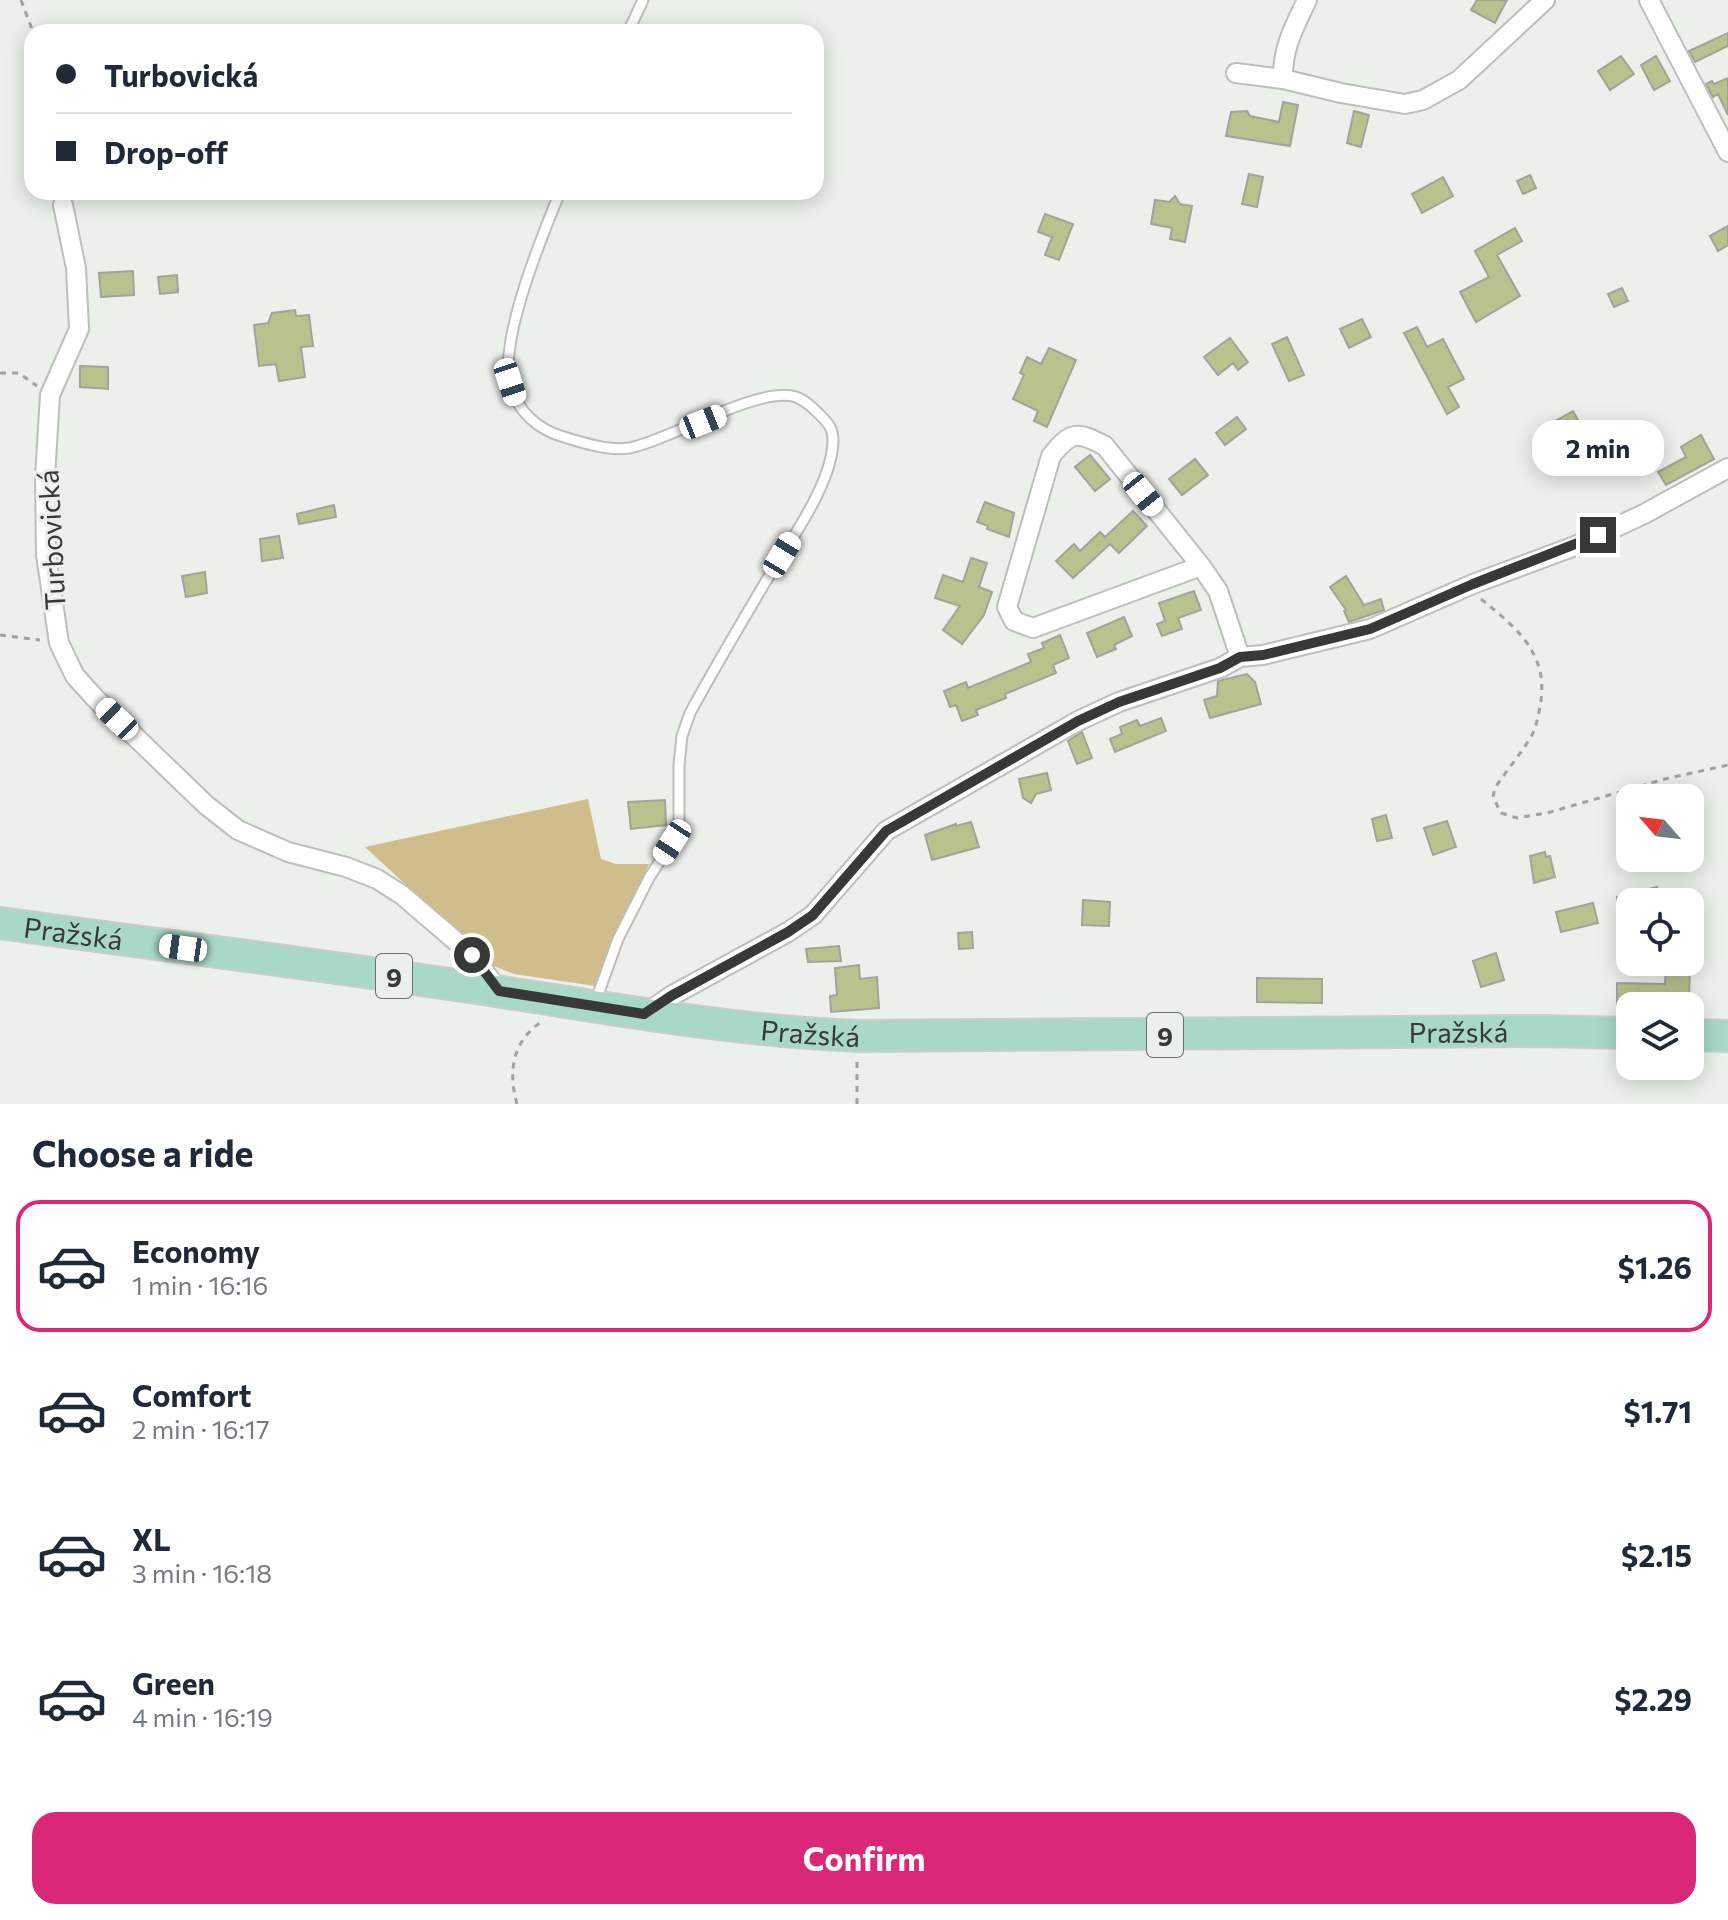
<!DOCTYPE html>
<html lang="en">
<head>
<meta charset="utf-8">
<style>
	body { margin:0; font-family:Commissioner,sans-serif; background:#f6f6f7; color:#1f2937; height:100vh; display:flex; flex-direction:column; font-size:30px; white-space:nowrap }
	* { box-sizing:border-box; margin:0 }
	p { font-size:26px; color:#747a83 }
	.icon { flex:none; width:44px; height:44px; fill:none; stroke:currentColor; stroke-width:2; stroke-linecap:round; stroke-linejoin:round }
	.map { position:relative; height:1104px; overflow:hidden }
	.drawer { display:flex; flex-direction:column; background:#fff; flex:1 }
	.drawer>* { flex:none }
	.hud { position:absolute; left:24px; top:24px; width:800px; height:176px; border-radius:24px; box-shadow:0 4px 20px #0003; display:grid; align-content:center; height:176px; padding:0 32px; background:#fff }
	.needle { width:52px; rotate:298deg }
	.controls { position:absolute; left:1616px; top:784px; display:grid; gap:16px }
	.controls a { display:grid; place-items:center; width:88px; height:88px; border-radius:16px; background:#fff; box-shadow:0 4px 20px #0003; font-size:40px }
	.end { position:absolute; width:36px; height:36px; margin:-18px; border:10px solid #373936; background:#fff; box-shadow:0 0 0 4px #fff }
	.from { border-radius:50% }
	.bubble { position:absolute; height:56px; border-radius:24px; background:#fff; box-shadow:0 4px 20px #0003; font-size:26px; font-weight:700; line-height:56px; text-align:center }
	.car { position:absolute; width:24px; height:48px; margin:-24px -12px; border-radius:10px; box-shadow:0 0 6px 2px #0007; background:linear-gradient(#fff 24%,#345 0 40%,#fff 0 76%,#345 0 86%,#fff 0) }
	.hud b { display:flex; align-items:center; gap:28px; height:76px; font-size:30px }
	.hud b+b { border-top:2px solid #e0e1e3 }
	.hud i { width:20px; height:20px; background:#1f2937 }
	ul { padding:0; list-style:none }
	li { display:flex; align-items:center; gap:24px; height:132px; margin:0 16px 12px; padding:0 16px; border:4px solid transparent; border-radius:24px }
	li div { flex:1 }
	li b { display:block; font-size:30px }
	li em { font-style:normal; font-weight:700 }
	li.selected { border-color:#db2777 }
	li>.icon { width:72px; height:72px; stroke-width:1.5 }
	h2 { padding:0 32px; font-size:36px; line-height:96px }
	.action { display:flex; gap:16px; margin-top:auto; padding:16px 32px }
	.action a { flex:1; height:92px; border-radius:24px; background:#db2777; color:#fff; font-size:32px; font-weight:700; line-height:92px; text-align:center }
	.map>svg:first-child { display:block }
</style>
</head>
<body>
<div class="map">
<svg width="1728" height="1104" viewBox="0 0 1728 1104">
	<rect width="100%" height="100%" fill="#ebf0ea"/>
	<path fill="#cfbe8c" d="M588,799L601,859L616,864H649L595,986L514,974L494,966L365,847Z"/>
	<path fill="#b8c28c" stroke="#a2a39c" stroke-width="2" d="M1477,0H1507L1495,23L1471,10Z
		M1728,33V46L1695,62L1689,51Z
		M1621,56L1634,74L1610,90L1598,71Z
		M1656,56L1670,81L1654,90L1641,65Z
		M1728,78V115L1718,94L1713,97L1706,84L1712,81L1714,84Z
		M1283,102L1298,105L1290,146L1226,136L1231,112L1247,111L1250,116L1279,122Z
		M1354,111L1369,115L1361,147L1347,143Z
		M1249,174L1263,177L1257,207L1242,204Z
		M1530,175L1536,188L1523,194L1517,181Z
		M1443,177L1453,196L1422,213L1412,194Z
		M1175,196L1180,204L1192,206L1185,242L1170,239L1172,228L1151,224L1155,200L1169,202Z
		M1045,214L1073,224L1059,260L1045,255L1052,237L1038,232Z
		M1728,226V245L1718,251L1710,236Z
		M1515,228L1522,241L1497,255L1520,296L1476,322L1460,292L1489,277L1475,251Z
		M133,271L134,295L101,297L99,273Z
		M177,275L178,292L160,294L158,277Z
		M1622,288L1628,301L1614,307L1608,294Z
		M295,310L296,316L309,315L313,346L301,347L305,377L279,381L276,364L259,366L254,325L268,323L272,313Z
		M1362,319L1371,337L1349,348L1340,329Z
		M1417,327L1427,347L1443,339L1464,379L1448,387L1459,407L1447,414L1404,333Z
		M1287,337L1304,375L1289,381L1272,344Z
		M1230,338L1248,362L1238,370L1233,363L1218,375L1204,357Z
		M1049,348L1076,360L1047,427L1034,421L1038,411L1013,399L1024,375L1020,373L1027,357L1041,364Z
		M80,366L108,367V389L80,387Z
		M1573,411L1583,429L1569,437L1571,442L1556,451L1543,428Z
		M1237,417L1246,429L1225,445L1216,433Z
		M1701,435L1714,459L1666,485L1658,472L1686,457L1681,447Z
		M1090,455L1110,479L1095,491L1075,467Z
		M1195,459L1208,475L1182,495L1169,479Z
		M985,502L1014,513L1009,537L987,529L988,526L977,522Z
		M334,505L336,517L299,524L297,514Z
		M1133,511L1147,526L1119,553L1110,544L1073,578L1056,561L1074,544L1080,551L1100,532L1105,537Z
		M279,536L283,558L262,561L260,539Z
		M971,558L987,563L979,587L992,592L984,615L962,644L943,630L960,606L935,598L943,575L963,582Z
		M205,572L207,593L186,597L182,576Z
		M1346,576L1364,605L1381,599L1384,610L1349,622L1344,611L1346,610L1330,587Z
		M1194,591L1201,610L1178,618L1182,629L1162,636L1157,624L1165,621L1159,603Z
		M1124,617L1132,636L1114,645L1116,649L1097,657L1087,633Z
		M1060,635L1069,658L1053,665L1056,673L1005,694L1006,698L976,710L978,715L962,721L956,705L950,707L944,691L966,682L968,688L1031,662L1028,654L1044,648L1042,643Z
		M1247,674L1255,682L1261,704L1210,718L1204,700L1217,696L1218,681Z
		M1161,718L1166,731L1115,752L1110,739L1122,734L1120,727L1137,720L1140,726Z
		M1082,732L1092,758L1077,764L1068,741Z
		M1047,773L1051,790L1036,794L1031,803L1023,798L1019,779Z
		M665,800L666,825L631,829L628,802Z
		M1386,815L1392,838L1377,841L1372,819Z
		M1447,821L1456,847L1433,855L1424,828Z
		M971,822L979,847L932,860L925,835L956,824V826Z
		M1545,852L1546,857L1550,856L1555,877L1534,883L1530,856Z
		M1657,887L1661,902H1617V897Z
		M1083,900L1110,902L1109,926L1082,925Z
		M1593,903L1598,923L1561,932L1556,912Z
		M972,932L973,948L959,949L958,933Z
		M839,946L841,961L808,962L806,949Z
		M1496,953L1504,980L1481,987L1473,961Z
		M1666,962H1690L1689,1006L1617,1007V983L1665,984Z
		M859,965L860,979L877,977L879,1008L831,1012L830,996L837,995L835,968Z
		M1257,978L1322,979V1003L1257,1002Z"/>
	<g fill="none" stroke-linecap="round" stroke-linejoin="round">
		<defs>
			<path id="lane" d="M628,32L643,0
				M560,192C542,236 499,340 510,384C517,411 538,430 564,437C583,443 609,451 629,448C671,440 759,385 796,397C805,400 813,408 820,415C828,423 833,428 833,440C833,481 793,537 772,571C744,618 716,665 690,713L682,736L679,765V827L672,842L649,878L618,939L595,1003"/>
			<path id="street" d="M1307,0C1294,27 1282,49 1283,79L1341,93L1405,104L1423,100L1459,80L1545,0
				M1649,0L1728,152
				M1236,73L1283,79
				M63,205L76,268L79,329L50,395L45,477L46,555L59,643L75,676L95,698L206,805L238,830L288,852L346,867L377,879L402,895L472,955L499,991
				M1201,566L1033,628L1014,621L1007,607L1051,456C1071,431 1077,431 1105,446L1201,566L1218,591L1240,657
				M645,1014L671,996L788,932L813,915L886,831L1078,721L1119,702L1220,668L1240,657L1263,655L1370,629L1473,584L1575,546L1644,514L1728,468"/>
			<g id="primary">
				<path id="s1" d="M0,923C154,944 308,963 462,986C594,1005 725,1031 859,1036L1541,1031L1630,1033"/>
				<path d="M1690,1035L1728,1036"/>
			</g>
		</defs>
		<use href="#lane" stroke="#bbc0ba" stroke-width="13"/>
		<use href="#street" stroke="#bbc0ba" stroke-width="22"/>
		<use href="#primary" stroke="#cbcccb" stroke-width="34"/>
		<path stroke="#9fa39e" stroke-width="3" stroke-dasharray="6 6" stroke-linecap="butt" d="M21,0L33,32
			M0,373H19L37,386
			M1481,599C1518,629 1550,655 1540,707C1538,717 1536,728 1531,737C1520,755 1506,771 1495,788L1493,797L1501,813L1517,818L1547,813L1665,779L1728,765
			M0,635L40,640
			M517,1104C508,1072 512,1042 541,1022
			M857,1104V1059"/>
		<use href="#lane" stroke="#fff" stroke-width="9"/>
		<use href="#street" stroke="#fff" stroke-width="18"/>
		<use href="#primary" stroke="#a7d9c5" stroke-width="30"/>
	</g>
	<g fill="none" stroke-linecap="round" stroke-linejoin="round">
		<path stroke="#373936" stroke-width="10" d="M472,955L499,991L644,1014L671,996L788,932L813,915L886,831L1078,721L1119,702L1220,668L1240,657L1263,655L1370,629L1473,584L1598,535"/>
	</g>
	<g text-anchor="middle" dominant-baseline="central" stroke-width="6" stroke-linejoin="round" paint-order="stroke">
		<g fill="#ebf0ea" stroke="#6d706c" stroke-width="2">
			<rect x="376" y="954" width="36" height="44" rx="6"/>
			<rect x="1147" y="1013" width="36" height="44" rx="6"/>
		</g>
		<g font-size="26" font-weight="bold" fill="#373936">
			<text x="394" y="976">9</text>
			<text x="1165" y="1035">9</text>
		</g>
		<g font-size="28" fill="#373936" stroke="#ebf0ea">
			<text transform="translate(51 540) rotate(-93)">Turbovická</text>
			<text stroke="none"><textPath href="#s1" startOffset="74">Pražská</textPath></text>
			<text stroke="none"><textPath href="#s1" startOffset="818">Pražská</textPath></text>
			<text stroke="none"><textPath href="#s1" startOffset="1466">Pražská</textPath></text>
		</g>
	</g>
</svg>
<div class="controls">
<a><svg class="needle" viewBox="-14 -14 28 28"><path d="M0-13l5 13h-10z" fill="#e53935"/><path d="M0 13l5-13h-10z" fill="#747a83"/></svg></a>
<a><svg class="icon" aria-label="locate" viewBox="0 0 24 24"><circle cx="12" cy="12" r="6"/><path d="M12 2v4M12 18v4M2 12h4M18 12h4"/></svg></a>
<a><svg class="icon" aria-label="layers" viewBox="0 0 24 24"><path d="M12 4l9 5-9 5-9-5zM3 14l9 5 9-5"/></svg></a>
</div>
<i class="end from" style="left:472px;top:955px"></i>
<i class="end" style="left:1598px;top:535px"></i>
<div class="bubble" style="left:1532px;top:420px;width:132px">2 min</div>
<i class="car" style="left:510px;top:382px;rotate:162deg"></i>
<i class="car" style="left:703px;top:422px;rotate:68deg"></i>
<i class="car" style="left:1143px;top:494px;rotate:141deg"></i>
<i class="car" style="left:782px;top:555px;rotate:31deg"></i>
<i class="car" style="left:117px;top:719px;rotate:314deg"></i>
<i class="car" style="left:672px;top:842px;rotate:213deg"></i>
<i class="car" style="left:183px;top:948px;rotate:278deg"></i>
<div class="hud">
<b><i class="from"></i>Turbovická</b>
<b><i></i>Drop-off</b>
</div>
</div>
<section class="drawer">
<h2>Choose a ride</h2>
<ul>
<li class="selected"><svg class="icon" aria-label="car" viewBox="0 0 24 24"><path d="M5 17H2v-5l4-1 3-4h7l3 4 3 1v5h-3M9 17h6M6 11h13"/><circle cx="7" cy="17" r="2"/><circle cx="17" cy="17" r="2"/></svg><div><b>Economy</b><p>1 min · 16:16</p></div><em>$1.26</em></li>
<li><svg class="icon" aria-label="car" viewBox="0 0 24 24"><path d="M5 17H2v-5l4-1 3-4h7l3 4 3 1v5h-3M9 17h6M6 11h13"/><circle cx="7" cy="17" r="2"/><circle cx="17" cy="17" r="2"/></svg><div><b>Comfort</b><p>2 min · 16:17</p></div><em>$1.71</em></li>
<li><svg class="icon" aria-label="car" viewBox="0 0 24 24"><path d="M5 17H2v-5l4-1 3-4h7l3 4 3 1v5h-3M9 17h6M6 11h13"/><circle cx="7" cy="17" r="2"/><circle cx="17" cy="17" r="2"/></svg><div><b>XL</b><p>3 min · 16:18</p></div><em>$2.15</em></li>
<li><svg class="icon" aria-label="car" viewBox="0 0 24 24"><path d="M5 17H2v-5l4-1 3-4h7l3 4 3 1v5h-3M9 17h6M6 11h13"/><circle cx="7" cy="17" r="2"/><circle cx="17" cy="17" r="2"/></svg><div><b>Green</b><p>4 min · 16:19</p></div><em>$2.29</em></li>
</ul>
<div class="action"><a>Confirm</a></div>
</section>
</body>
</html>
